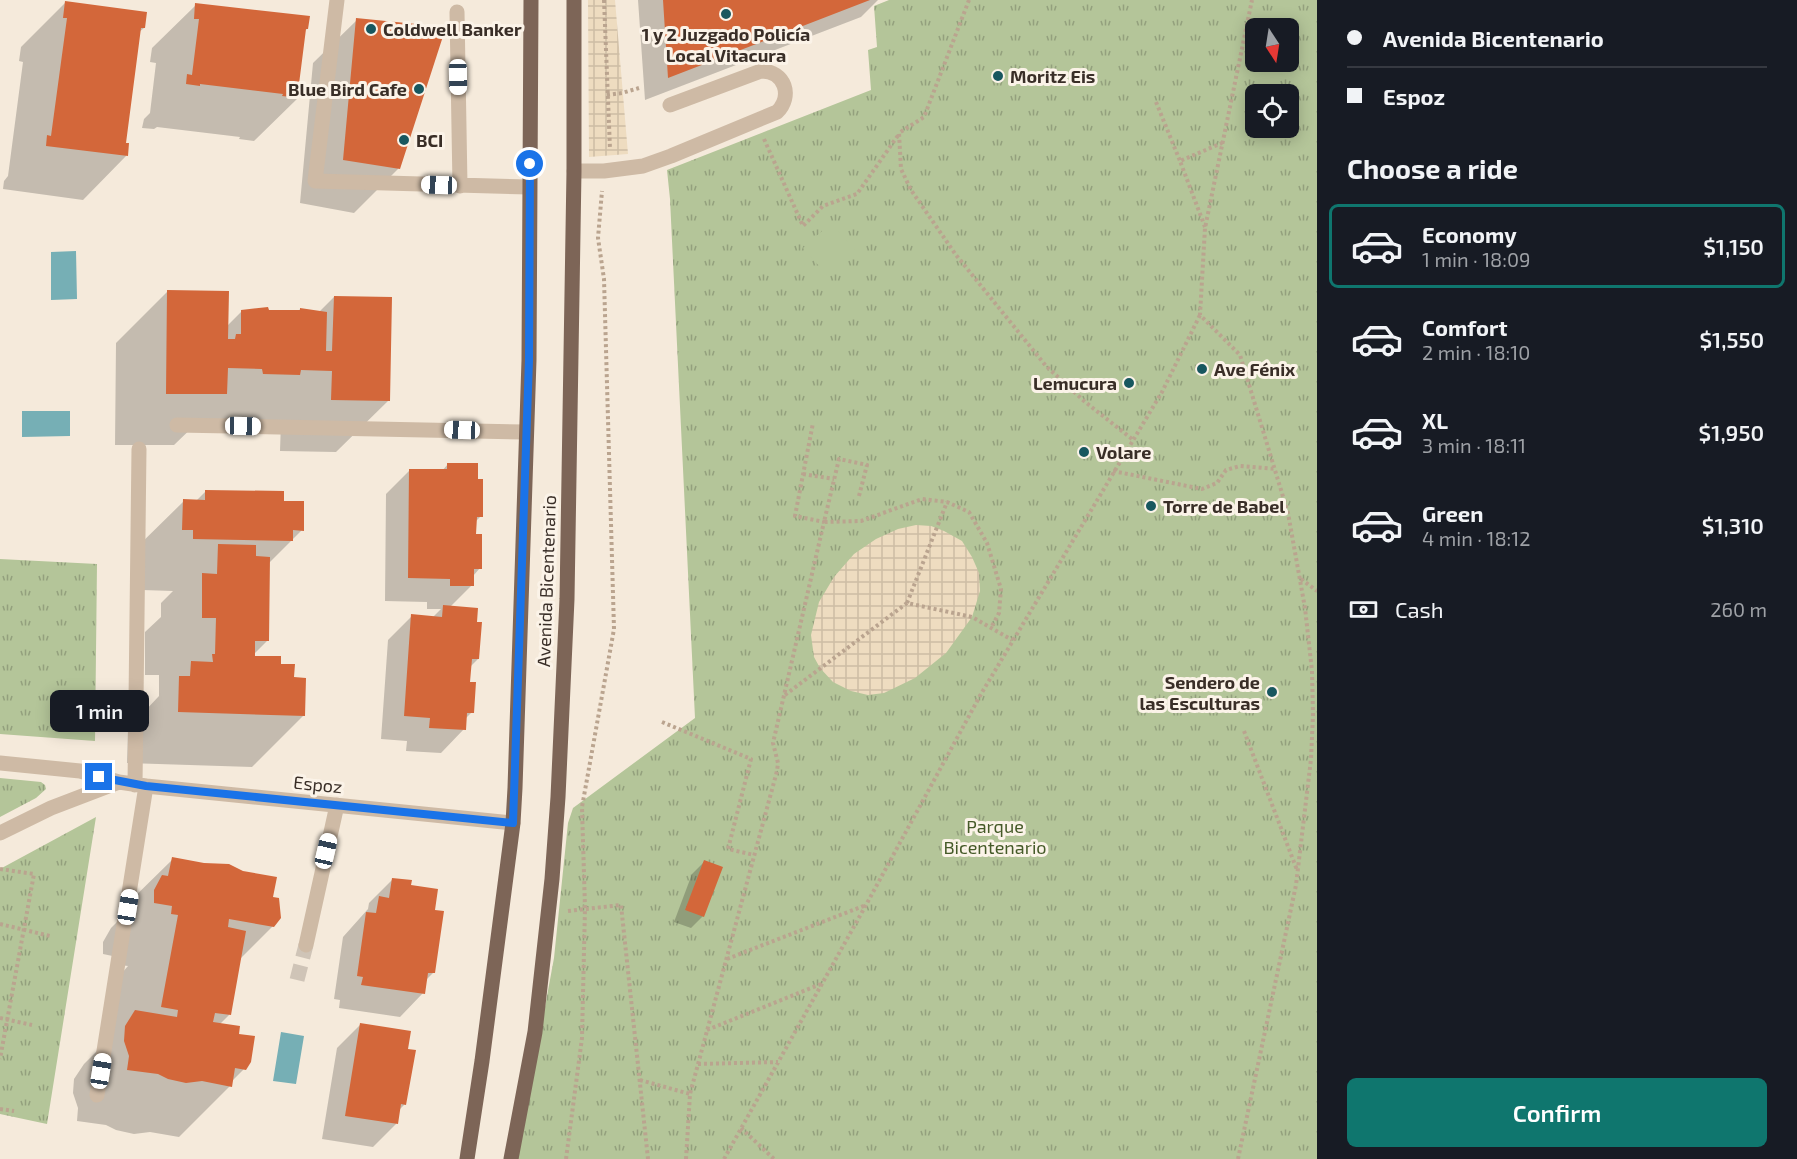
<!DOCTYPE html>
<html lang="en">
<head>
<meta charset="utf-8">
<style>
	body { margin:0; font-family:"Exo 2",sans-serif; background:#242831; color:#f1f3f6; height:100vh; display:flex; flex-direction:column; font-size:22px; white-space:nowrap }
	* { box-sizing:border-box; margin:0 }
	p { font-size:20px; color:#9ea1a6 }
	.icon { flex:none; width:33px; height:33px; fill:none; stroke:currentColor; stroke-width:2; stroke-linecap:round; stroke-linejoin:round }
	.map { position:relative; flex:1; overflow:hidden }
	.sheet { display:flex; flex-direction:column; background:#171b24; width:480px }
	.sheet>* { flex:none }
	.banner { display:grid; align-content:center; height:132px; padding:0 30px; background:#171b24 }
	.needle { width:39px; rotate:168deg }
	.controls { position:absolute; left:1245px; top:18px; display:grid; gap:12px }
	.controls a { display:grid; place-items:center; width:54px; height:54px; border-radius:9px; background:#171b24; box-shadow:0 3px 15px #0003; font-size:30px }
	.end { position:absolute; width:27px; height:27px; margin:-14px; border:8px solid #1a73e8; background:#fff; box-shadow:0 0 0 3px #fff }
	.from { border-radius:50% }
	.bubble { position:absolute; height:42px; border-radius:9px; background:#171b24; box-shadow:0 3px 15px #0003; font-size:20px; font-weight:600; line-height:42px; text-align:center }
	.car { position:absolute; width:18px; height:36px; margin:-18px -9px; border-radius:8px; box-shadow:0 0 4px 2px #0007; background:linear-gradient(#fff 24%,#345 0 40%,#fff 0 76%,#345 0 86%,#fff 0) }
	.banner b { display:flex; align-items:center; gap:21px; height:57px; font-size:22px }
	.banner b+b { border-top:2px solid #363941 }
	.banner i { width:15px; height:15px; background:#f1f3f6 }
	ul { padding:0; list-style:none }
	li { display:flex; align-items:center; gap:18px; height:84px; margin:0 12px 9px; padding:0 18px; border:3px solid transparent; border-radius:9px }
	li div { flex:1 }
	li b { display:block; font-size:22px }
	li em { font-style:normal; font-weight:600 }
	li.on { border-color:#0f766e }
	li>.icon { width:54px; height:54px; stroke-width:1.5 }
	h2 { padding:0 30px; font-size:27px; line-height:72px }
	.pay { display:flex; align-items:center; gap:15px; height:66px; padding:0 30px; font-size:22px }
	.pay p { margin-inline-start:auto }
	.button { display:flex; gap:12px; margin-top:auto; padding:12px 30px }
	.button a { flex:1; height:69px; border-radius:9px; background:#0f766e; color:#fff; font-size:24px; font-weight:600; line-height:69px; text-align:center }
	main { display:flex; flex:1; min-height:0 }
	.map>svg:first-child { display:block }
</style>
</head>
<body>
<main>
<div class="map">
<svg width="1317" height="1159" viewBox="0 0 1317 1159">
	<defs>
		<pattern id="grass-tufts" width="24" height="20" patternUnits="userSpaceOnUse" patternTransform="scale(1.5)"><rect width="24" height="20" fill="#b4c599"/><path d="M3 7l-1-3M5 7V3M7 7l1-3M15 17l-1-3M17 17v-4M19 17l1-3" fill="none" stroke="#93a07d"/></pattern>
		<pattern id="plaza-grid" width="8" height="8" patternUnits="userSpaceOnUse" patternTransform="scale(1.5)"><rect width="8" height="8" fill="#eedcc0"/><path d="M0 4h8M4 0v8" fill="none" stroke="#cdbda5"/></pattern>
	</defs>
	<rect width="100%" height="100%" fill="#f5eadb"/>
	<path fill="url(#grass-tufts)" fill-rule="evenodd" d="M889,0H1317V1159H517L554,958L568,823L573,808L695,718L670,199L667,170L871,90L868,50L877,47L874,6ZM1256,28H1288V62H1256ZM1256,94H1288V128H1256Z
		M0,559L97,564L95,741L0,734Z
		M0,778L41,782L45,785L46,789L36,798L0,817Z
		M96,817L47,1124L0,1114V869Z"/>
	<path fill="#b4c599" d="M831,223L855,250L827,275L803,248Z"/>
	<path fill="url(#plaza-grid)" d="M588,0H615L628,154L589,157Z
		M916,525L931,526L944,531L962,541L972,557L979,573L980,591L972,617L946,653L915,678L884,693L868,695L851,691L833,682L820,668L814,657L811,635L819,602L834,577L854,554L876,539L898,529Z"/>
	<path fill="#76afb5" d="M76,251L77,299L51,300V252Z
		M22,411H70V436L22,437Z
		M281,1032L304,1036L296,1084L273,1081Z"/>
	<path fill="#0003" d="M638,0H878L861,17L645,100Z
		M65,3L144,28L139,32L124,144L126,156L83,200L3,189L4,181L8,176L23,62L19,61L21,47Z
		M196,5L307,29L304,31L297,85L298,98L254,141L239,139L240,137L157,127L154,129L142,128L144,119L150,113L156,63L150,62L152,48Z
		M357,20L398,169L354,213L300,203L313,63Z
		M168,291L227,326L242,311L298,312L300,309L319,312L334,297L388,401L336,452L280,451L281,422L200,420L174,445H115L116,343Z
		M448,464L481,516L475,522V535L480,568L473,576L472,585L450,607L478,659L470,667L468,683L472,712L465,719L464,729L441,753L406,751L407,741L381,739L388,640L412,616L433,617L441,609H427V602L385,601L386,494L410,470L442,471Z
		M206,491L282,502L302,530L268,564L267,641L251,657L279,666L293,679L304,715L252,767L127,763L128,729L159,696V675H145V632L161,617V603L173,591L142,590L132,552L184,501H196Z
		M173,859L272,898L273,926L240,959L229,1015L219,1025L237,1035L244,1069L231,1082L230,1086L179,1137L150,1132L134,1134L116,1130L106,1125L77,1121L78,1108L73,1093L74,1079L84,1064L109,1039L121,974L128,966L120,965L122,958L103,954V942L111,928L119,920L121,910Z
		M704,862L703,916L691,928L674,922L692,874Z
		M393,879L410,887L434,911L433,973L425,981L423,993L400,1017L339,1008L340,1000L334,999L343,937L368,909L369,903Z
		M361,1024L406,1050L405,1104L398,1111L396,1124L373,1147L322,1139L337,1048Z"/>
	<path fill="#d3673a" d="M663,0H870L668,78Z
		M65,1L147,12L145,28H141L126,143H129L128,156L46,146L47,135L51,136L67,18H63Z
		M195,3L310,16L308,29H306L299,84L301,85L300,98L282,96L283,94L200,84V86L186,84L187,74L192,75L199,19H194Z
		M356,18L446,27L400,169L343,160Z
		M167,290L229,291L228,339H235L236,334H241V310L268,307L269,310H300V308L327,312L326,351H332L334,296L392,297L390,401L331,400L332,371L301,370L300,375L263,374L262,369L228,368L227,394H166Z
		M447,463H478V479H483V517H477L476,534H482V569H474V586H450V579L408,578L409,469H447Z
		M205,490L284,491V501H304V531L293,530V541L193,539V530H182L183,499L205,500Z
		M218,544L256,545V556L270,557L269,641H255V656H281V664H295L294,677L306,678L305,716L178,712L179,676H190L191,661L213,662L212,654H215L216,618H202V573L217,574Z
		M443,605L478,608L477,622H482L479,659H472L470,682H476L474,713H467L466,730L429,728L430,718L404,716L411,614L442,617Z
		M172,857L204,863L229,864L243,871L277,877L273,897L279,898L281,918L274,927L229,919L228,927L246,931L231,1015L215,1013L213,1022L240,1026L239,1034L255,1036L251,1062L246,1070L235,1068L232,1087L202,1081L186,1083L168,1079L158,1074L127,1070L129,1056L124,1041L125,1026L135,1010L177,1017L178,1010L161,1007L178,915L171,914L172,906L154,903V890L162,875L168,876Z
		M704,860L723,867L704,917L685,910Z
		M392,878L412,880L411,885L438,889L435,910L444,911L435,973H428L425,994L361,985L363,977L357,976L366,912L376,913L379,896L389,898Z
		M360,1023L411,1031L408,1049L416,1050L406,1105L401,1104L398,1124L345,1116Z"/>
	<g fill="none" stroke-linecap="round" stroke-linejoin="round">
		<path stroke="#cfc4b7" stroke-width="15" stroke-dasharray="15 8" stroke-linecap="butt" d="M297,980L306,945"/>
		<path stroke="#baa48f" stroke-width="4" stroke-dasharray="3 3" stroke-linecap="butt" d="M604,0L610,149
			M969,0L924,117L899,133L901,169L911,190L956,255L1046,366L1084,401L1132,439
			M607,95L622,93L639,88
			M1156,102L1180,161
			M764,139L803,226L823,206L857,194L899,134
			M1205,227L1180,161L1222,143
			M1113,471L1202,489L1217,483L1226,470L1240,466L1275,469
			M803,474L834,479
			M859,496L867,465L839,459L824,522L861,521L922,499L947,502L969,512L987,543L1001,589L999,613L991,628
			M1301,579L1317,591
			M907,603L947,502
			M785,695L907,603L972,617L1012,640
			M662,722L751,759L728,849L754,855
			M1244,731L1297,870
			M0,869L34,874L0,1059
			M568,911L621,905L648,1159
			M0,924L50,936
			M727,959L866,905
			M0,1018L32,1025
			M707,1030L821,984
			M698,1064L778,1062
			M640,1080L690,1094
			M0,1109L14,1111
			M741,1128L774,1159
			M566,1159L582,1038L585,908L582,807L614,629L604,279L598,238L602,191
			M686,1159L690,1094L777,771L778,763L773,743L824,522L795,516L813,423
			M724,1159L866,905L981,694L1162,392L1200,315
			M1238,1159L1296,885L1311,759L1313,715L1312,671L1305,608L1288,513L1240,355L1200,315L1205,228L1252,0"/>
		<path stroke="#cebaa5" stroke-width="15" d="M337,0L315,181L529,187
			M457,12L460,186
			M574,171H604L643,166L671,156L777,112C793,96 785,71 761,71L670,105
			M177,425L526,432
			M0,763L80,771L119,782L146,786L513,823
			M135,785L139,449
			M0,833L51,808L119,782
			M306,945L337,805
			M97,1095L146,786"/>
		<path stroke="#7d6557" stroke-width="15" d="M467,1159L482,1061L513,823L515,788L529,360L531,0
			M511,1159L535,1032L552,879L558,797L567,599L574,171V0"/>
	</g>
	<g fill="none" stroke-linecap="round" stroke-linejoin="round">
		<path stroke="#1a73e8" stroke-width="8" d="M99,777L146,786L513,823L529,360L530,164"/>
	</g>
	<g fill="#18575f" stroke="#fbf3e8" stroke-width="2">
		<circle cx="726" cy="14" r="6"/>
		<circle cx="371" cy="29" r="6"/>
		<circle cx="998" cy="76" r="6"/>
		<circle cx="419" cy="89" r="6"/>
		<circle cx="404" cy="140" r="6"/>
		<circle cx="1202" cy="369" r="6"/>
		<circle cx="1129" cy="383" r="6"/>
		<circle cx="1084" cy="452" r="6"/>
		<circle cx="1151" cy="506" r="6"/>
		<circle cx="1272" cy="692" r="6"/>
	</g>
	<g text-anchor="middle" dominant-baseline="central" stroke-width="6" stroke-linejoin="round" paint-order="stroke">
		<g font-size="18" font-weight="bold" fill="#392e27" stroke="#fbf3e8" text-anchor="start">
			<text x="383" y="29">Coldwell Banker</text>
			<text x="726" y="34" text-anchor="middle">1 y 2 Juzgado Policía<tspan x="726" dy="21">Local Vitacura</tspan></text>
			<text x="1010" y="76">Moritz Eis</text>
			<text x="407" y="89" text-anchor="end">Blue Bird Cafe</text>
			<text x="416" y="140">BCI</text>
			<text x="1214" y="369">Ave Fénix</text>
			<text x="1117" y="383" text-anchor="end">Lemucura</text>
			<text x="1096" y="452">Volare</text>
			<text x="1163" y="506">Torre de Babel</text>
			<text x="1260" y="682" text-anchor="end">Sendero de<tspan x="1260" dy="21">las Esculturas</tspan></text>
		</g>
		<g font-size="18" fill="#392e27" stroke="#fbf3e8">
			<text transform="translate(546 581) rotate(-88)">Avenida Bicentenario</text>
			<text transform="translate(318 784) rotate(6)">Espoz</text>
		</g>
		<g font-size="18" fill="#455a28" stroke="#fbf3e8">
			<text x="995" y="826">Parque<tspan x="995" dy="21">Bicentenario</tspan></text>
		</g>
	</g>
</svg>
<div class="controls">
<a><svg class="needle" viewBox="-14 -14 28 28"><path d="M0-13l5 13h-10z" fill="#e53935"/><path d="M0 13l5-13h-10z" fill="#9ea1a6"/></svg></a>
<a><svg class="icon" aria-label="locate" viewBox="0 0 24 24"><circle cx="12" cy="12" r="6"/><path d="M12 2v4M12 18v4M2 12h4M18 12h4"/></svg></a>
</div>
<i class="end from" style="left:530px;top:164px"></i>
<i class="end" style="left:99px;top:777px"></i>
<div class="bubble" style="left:50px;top:690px;width:99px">1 min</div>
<i class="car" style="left:458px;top:77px;rotate:179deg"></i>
<i class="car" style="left:439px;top:185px;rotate:272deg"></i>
<i class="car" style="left:243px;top:426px;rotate:91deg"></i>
<i class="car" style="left:462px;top:430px;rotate:272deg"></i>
<i class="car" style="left:326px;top:851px;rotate:13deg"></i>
<i class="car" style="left:128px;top:907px;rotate:9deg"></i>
<i class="car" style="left:101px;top:1071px;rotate:9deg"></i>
</div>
<section class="sheet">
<div class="banner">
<b><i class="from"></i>Avenida Bicentenario</b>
<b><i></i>Espoz</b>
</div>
<h2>Choose a ride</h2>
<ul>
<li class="on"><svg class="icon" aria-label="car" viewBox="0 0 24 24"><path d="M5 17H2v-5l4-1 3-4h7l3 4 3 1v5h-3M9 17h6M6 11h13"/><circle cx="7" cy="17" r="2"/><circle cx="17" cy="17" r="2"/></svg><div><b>Economy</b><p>1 min · 18:09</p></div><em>$1,150</em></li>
<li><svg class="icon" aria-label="car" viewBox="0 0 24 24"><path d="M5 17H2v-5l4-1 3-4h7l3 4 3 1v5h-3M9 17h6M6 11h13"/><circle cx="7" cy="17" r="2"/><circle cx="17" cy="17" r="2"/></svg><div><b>Comfort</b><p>2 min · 18:10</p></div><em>$1,550</em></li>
<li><svg class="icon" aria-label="car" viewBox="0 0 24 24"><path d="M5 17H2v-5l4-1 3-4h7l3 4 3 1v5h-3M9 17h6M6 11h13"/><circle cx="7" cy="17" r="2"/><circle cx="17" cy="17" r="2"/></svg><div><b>XL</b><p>3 min · 18:11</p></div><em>$1,950</em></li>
<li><svg class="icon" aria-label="car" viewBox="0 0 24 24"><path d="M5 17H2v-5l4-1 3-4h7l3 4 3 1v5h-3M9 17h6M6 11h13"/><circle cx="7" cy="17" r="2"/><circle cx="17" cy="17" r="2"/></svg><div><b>Green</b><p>4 min · 18:12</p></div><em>$1,310</em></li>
</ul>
<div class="pay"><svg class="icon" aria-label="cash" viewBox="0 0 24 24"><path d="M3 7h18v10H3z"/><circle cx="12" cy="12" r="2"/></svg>Cash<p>260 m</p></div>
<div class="button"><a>Confirm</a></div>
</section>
</main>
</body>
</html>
